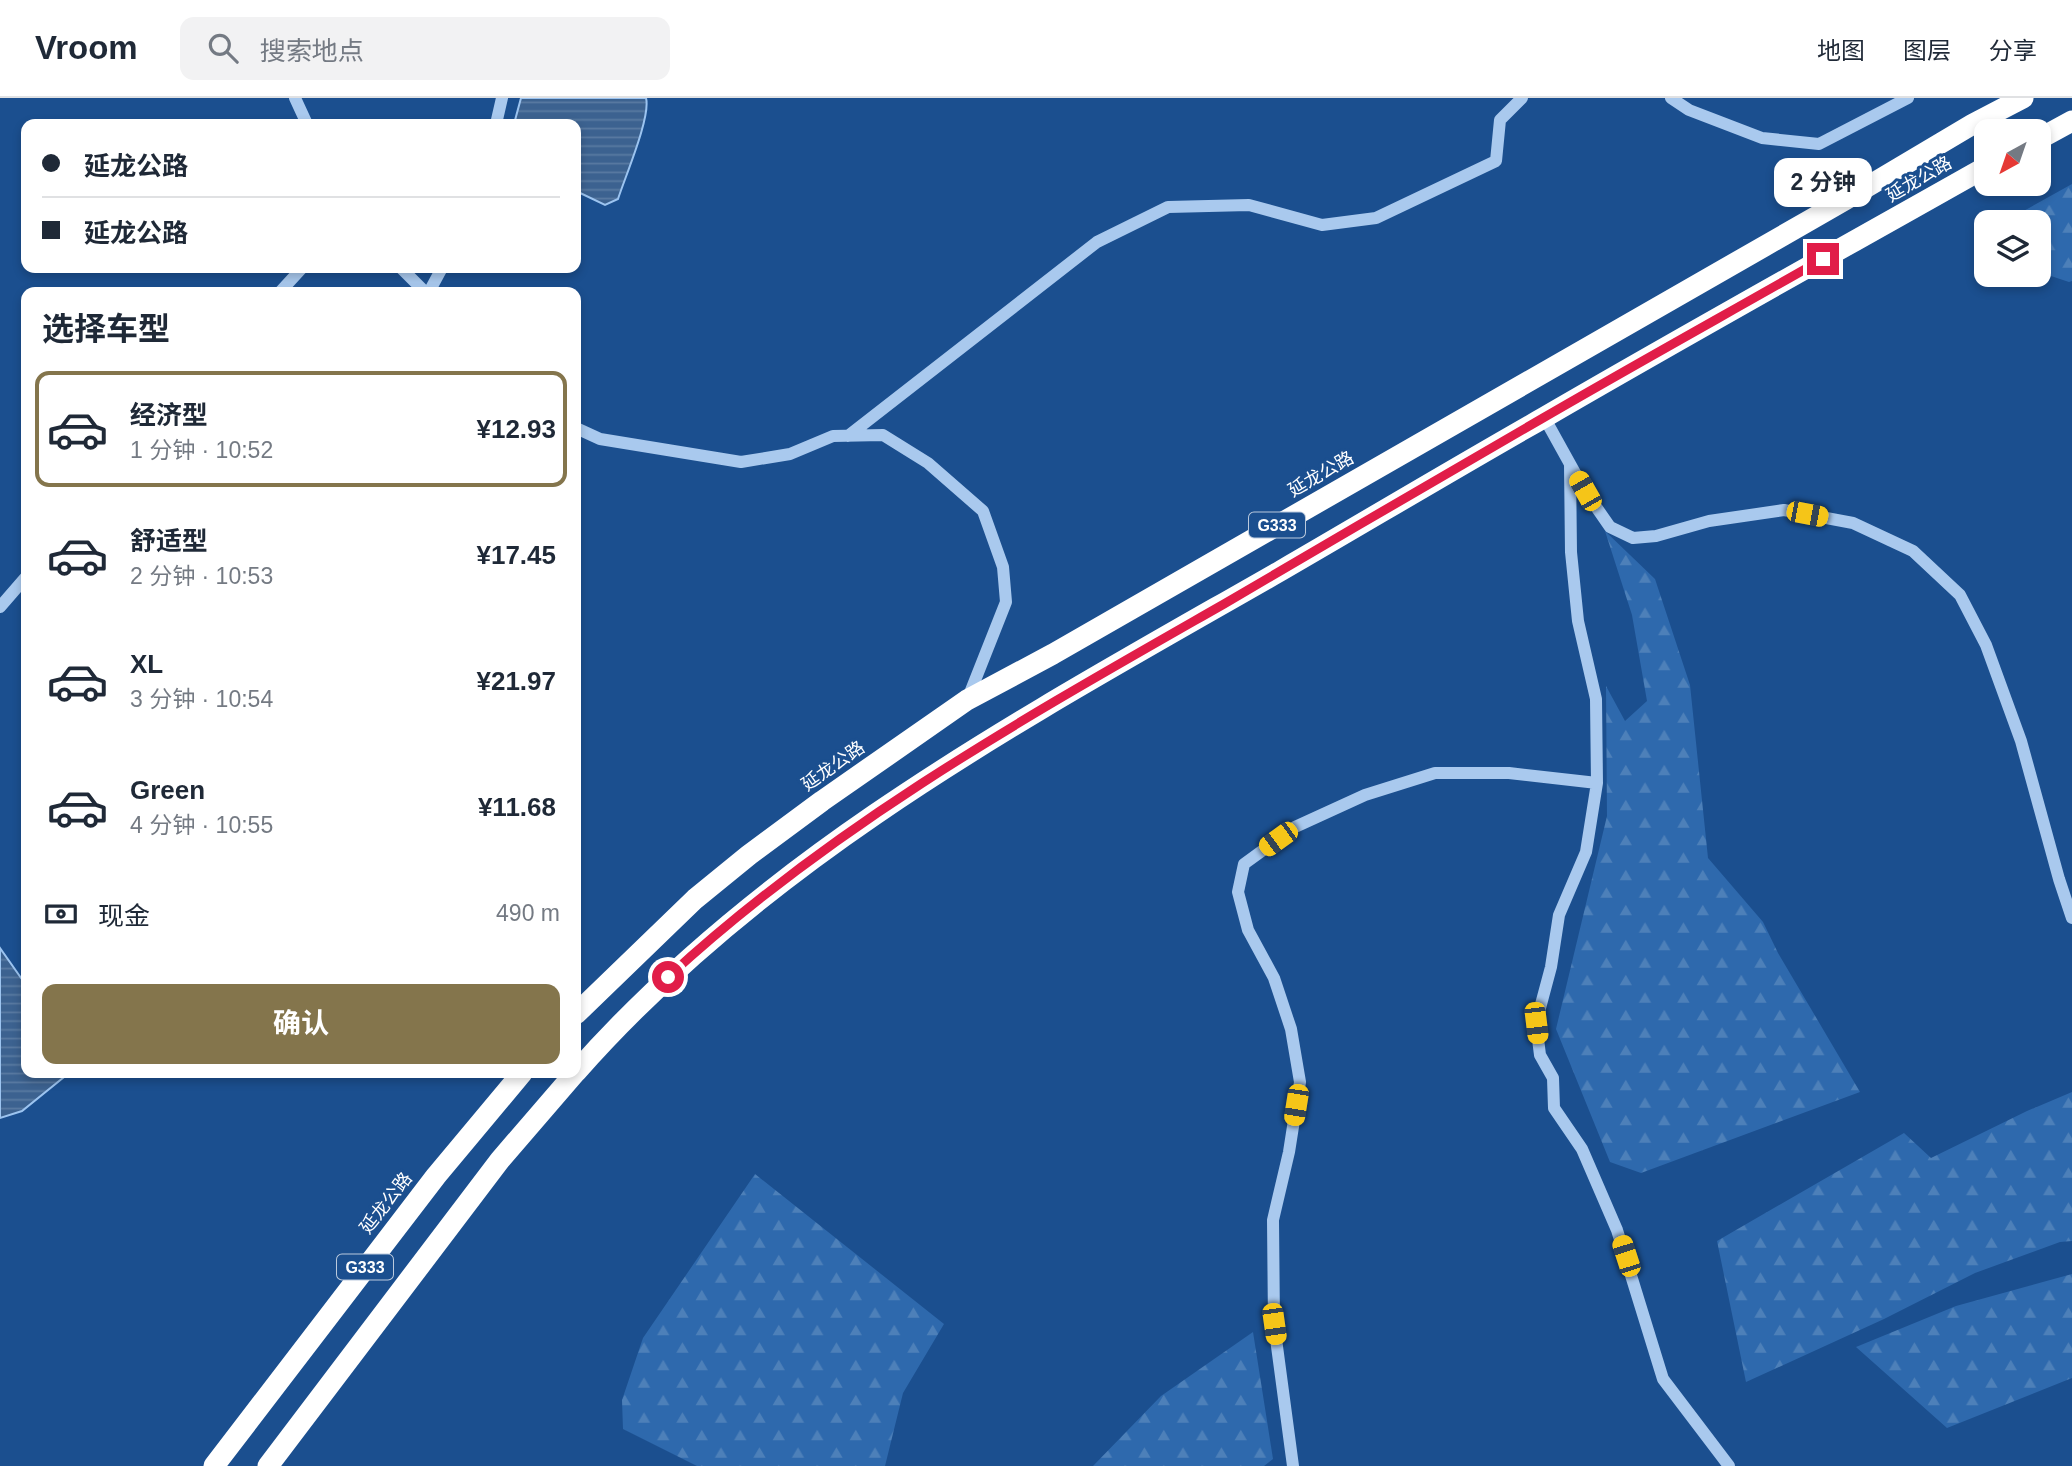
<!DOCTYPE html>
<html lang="zh">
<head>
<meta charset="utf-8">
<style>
	body { margin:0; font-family:Helvetica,"Noto Sans SC",sans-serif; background:#f2f2f3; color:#1f2937; height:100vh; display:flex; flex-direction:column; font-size:26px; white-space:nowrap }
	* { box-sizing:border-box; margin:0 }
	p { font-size:23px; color:#747a83 }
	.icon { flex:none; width:38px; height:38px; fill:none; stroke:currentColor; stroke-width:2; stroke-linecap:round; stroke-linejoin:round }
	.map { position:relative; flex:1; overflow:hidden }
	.panel { position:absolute; left:21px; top:189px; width:560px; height:791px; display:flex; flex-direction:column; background:#fff; border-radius:14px; box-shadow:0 4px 10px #0003 }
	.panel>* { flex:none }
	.banner { position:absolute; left:21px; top:21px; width:560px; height:154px; border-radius:14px; box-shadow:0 4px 10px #0003; display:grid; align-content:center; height:154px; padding:0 21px; background:#fff }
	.needle { width:46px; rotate:220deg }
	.controls { position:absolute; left:1974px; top:21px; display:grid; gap:14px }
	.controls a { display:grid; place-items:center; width:77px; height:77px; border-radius:14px; background:#fff; box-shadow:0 4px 10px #0003; font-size:35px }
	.end { position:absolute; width:32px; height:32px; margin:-16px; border:9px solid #e11d48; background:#fff; box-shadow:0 0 0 4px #fff }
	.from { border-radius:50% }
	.bubble { position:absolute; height:49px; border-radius:14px; background:#fff; box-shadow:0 4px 10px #0003; font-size:23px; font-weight:700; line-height:49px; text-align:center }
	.car { position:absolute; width:21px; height:42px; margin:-21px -10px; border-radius:9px; box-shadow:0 0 5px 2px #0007; background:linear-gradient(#f5c518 24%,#345 0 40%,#f5c518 0 76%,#345 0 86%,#f5c518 0) }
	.banner b { display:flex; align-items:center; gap:24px; height:66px; font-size:26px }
	.banner b+b { border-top:2px solid #e0e1e3 }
	.banner i { width:18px; height:18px; background:#1f2937 }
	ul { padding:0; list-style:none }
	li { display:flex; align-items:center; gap:21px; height:116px; margin:0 14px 10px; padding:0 7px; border:4px solid transparent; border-radius:14px }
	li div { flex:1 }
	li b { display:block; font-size:26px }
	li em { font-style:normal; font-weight:700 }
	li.selected { border-color:#84754c }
	li>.icon { width:63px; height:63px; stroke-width:1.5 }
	h2 { padding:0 21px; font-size:32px; line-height:84px }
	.pay { display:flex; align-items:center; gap:18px; height:77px; padding:0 21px; font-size:26px }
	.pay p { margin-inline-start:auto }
	.action { display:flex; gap:14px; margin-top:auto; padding:14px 21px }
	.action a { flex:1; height:80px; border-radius:14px; background:#84754c; color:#fff; font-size:28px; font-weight:700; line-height:80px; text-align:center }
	header { display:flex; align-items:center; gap:42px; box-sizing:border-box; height:98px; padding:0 35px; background:#fff; border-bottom:2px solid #e0e1e3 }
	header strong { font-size:33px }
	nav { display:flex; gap:38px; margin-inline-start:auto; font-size:24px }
	.search { width:490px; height:63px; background:#f2f2f3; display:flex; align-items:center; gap:18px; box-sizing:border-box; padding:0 24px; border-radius:14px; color:#747a83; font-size:26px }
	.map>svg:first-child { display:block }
</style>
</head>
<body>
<header>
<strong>Vroom</strong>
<div class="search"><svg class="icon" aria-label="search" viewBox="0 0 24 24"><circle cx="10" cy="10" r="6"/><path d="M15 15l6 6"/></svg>搜索地点</div>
<nav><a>地图</a><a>图层</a><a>分享</a></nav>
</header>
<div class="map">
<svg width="2072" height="1368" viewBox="0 0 2072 1368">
	<defs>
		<pattern id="forest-firs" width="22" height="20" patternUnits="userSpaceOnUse" patternTransform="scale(1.75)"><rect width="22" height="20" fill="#2e69ad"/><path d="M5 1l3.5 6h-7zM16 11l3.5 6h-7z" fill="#4d80b9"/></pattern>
		<pattern id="water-rules" width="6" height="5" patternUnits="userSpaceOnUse" patternTransform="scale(1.75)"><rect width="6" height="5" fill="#3c6290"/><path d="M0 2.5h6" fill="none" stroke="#597aa1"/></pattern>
	</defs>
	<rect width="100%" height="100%" fill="#1b4f8f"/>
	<path fill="url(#forest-firs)" d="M2072,86V183L2069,184L2039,174V124H2004Z
		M1605,433L1655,481L1690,587L1708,760L1763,824L1778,855L1860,994L1641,1075L1610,1064L1556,931L1607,718L1606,588L1625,623L1647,603L1632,517Z
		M2072,994V1143L2060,1144L1975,1175L1884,1221L1746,1284L1717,1143L1904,1035L1931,1060L2027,1013Z
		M755,1076L944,1226L903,1295L885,1368H697L623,1331L622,1302L643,1240Z
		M2072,1176V1280L1947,1330L1856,1249L1956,1208Z
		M1253,1234L1273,1361L1264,1368H1093L1161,1298Z"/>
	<path fill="url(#water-rules)" stroke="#9cc4f0" stroke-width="2" d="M521,0H646C651,19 625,79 618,101L605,107L576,93V26H514Z
		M0,850L26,887V975H69L22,1013L0,1020Z"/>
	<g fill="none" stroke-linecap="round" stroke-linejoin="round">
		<path stroke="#a9c9ee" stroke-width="12" d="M295,0L307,26
			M1671,0L1689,12L1762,40L1819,46L1908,0
			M496,26L502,0
			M401,170L425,194
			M280,194L302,170
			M429,194L442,170
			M1544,319L1585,393L1610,429L1633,440L1656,438L1709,423L1784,412L1853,425L1913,453L1960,497L1986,547L2021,643L2059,781L2072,820
			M576,330L600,341L741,364L790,356L833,338L883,337L928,365L983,413L1003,469L1006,504L968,600
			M848,338L1097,144L1168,109L1249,107L1322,127L1376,120L1496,63L1500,22L1522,0
			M1570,367L1571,454L1578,523L1596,601L1597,685L1586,754L1559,817L1551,869L1536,925L1540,957L1553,980L1554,1010L1582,1051L1617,1132L1663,1281L1729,1368
			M0,509L26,479
			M1293,1368L1274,1226L1273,1122L1289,1054L1300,984L1291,931L1274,880L1248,832L1238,794L1244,766L1295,729L1365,697L1435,675H1509L1597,685"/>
		<path stroke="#fff" stroke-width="21" d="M2039,41L2072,23
			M576,916L695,801L749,757L822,703L967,602L1053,556L1845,102L1973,26L2023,0
			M576,974C770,754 1031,616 1282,472C1370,421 1457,369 1545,319C1691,234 1839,152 1986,69
			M214,1368L436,1078L522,975
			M268,1368L500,1062L575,975"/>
	</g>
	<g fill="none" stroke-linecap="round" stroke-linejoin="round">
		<path stroke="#e11d48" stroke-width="9" d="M668,879C835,725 1028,618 1224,506C1330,444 1437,381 1543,320C1636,266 1730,214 1823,161"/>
	</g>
	<g text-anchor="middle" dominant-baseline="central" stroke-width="6" stroke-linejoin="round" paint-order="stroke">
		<g fill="#1b4f8f" stroke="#bbcadd" stroke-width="2">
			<rect x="1249" y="414.5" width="56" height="25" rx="5"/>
			<rect x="337" y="1156.5" width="56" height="25" rx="5"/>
		</g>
		<g font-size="16" font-weight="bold" fill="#fff">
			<text x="1277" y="427">G333</text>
			<text x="365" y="1169">G333</text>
		</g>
		<g font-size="18" fill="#fff" stroke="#1b4f8f">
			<text transform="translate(1919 81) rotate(-30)">延龙公路</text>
			<text transform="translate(1321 376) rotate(-30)">延龙公路</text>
			<text transform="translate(833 668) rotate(-35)">延龙公路</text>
			<text transform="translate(386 1105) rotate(-52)">延龙公路</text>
		</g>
	</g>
</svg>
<div class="controls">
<a><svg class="needle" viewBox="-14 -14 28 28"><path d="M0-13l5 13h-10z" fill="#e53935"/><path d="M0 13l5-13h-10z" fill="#747a83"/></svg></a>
<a><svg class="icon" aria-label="layers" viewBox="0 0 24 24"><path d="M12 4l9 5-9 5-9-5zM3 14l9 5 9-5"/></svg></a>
</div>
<i class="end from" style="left:668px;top:879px"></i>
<i class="end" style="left:1823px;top:161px"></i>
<div class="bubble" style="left:1774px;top:60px;width:98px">2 分钟</div>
<i class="car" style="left:1585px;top:393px;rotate:330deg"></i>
<i class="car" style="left:1807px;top:416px;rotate:101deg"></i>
<i class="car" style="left:1278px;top:741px;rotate:234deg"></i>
<i class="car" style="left:1536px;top:925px;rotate:173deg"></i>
<i class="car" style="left:1296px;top:1007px;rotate:189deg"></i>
<i class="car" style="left:1626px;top:1158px;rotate:342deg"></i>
<i class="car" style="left:1274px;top:1226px;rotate:172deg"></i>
<div class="banner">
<b><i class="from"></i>延龙公路</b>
<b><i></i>延龙公路</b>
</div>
<section class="panel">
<h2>选择车型</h2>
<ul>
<li class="selected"><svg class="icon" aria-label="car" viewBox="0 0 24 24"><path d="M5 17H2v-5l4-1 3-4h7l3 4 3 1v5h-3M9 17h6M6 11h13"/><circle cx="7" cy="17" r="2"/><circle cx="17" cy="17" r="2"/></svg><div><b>经济型</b><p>1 分钟 · 10:52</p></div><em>¥12.93</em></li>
<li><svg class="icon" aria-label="car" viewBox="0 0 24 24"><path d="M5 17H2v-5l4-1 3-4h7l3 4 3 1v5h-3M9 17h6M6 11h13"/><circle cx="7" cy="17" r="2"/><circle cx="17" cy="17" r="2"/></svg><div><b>舒适型</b><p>2 分钟 · 10:53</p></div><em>¥17.45</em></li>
<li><svg class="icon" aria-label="car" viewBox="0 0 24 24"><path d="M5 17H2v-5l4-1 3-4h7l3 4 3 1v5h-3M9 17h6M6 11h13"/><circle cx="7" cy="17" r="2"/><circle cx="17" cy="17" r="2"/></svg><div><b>XL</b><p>3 分钟 · 10:54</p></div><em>¥21.97</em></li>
<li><svg class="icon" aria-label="car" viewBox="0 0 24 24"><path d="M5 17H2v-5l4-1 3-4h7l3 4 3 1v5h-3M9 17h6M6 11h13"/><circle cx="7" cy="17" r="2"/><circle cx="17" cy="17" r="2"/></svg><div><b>Green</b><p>4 分钟 · 10:55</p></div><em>¥11.68</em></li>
</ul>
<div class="pay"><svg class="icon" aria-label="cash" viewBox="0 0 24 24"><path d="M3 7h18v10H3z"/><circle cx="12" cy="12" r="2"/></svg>现金<p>490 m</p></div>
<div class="action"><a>确认</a></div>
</section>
</div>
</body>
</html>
